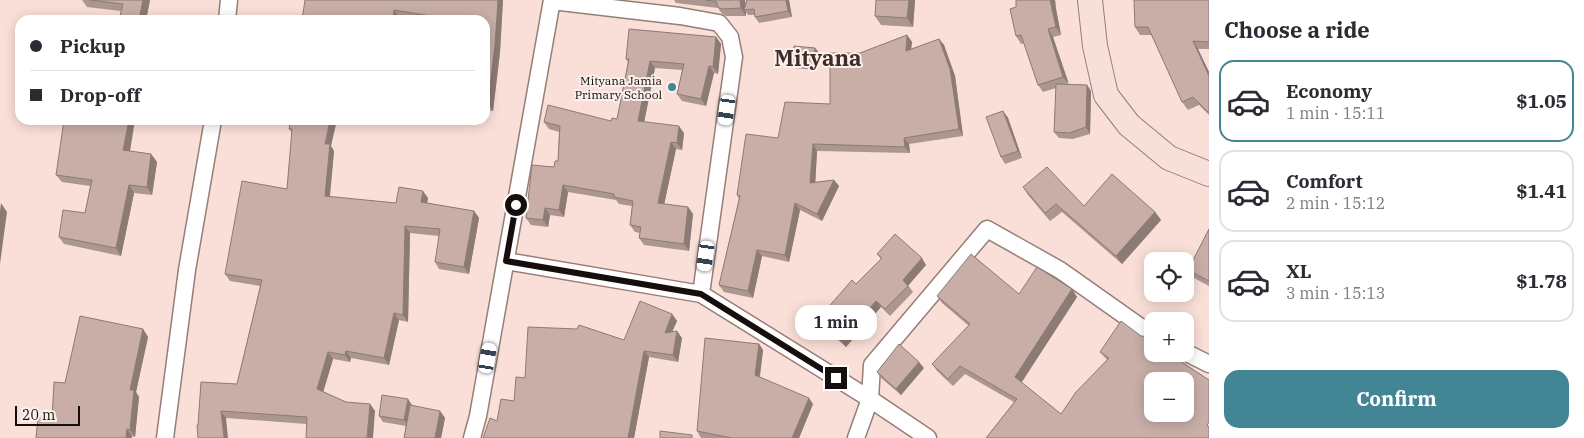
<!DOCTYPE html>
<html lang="en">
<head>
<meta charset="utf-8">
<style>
	body { margin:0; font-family:"IBM Plex Serif",serif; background:#f2f2f3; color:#2b2b33; height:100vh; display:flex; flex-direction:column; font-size:19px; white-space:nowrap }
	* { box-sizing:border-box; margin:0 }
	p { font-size:16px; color:#7c7c81 }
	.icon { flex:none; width:28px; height:28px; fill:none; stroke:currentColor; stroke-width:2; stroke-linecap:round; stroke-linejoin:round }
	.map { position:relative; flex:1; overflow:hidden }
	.side { display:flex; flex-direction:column; background:#fff; width:375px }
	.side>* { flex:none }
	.hud { position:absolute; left:15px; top:15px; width:475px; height:110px; border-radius:15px; box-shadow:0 2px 12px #0003; display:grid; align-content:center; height:110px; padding:0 15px; background:#fff }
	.buttons { position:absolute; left:1144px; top:252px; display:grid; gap:10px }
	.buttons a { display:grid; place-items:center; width:50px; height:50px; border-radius:10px; background:#fff; box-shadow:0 2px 12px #0003; font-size:25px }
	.scale { position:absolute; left:15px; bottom:12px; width:65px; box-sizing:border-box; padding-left:5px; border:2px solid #160e0c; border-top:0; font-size:14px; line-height:18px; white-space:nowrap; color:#160e0c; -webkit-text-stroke:4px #fbf0ed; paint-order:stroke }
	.end { position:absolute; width:22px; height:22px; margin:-11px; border:6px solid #160e0c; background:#fff; box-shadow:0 0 0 2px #fff }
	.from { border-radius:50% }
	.bubble { position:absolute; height:35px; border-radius:15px; background:#fff; box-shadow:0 2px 12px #0003; font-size:16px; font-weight:700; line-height:35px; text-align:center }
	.car { position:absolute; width:15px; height:30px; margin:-15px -8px; border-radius:6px; box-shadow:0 0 4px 1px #0007; background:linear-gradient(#fff 24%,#345 0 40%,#fff 0 76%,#345 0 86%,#fff 0) }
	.hud b { display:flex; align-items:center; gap:18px; height:48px; font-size:19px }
	.hud b+b { border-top:1px solid #e1e1e2 }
	.hud i { width:12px; height:12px; background:#2b2b33 }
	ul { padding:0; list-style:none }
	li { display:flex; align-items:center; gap:15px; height:82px; margin:0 10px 8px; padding:0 5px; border:2px solid #e1e1e2; border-radius:15px }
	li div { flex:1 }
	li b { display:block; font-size:19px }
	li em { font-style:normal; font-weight:700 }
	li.selected { border-color:#428594 }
	li>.icon { width:45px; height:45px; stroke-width:1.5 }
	h2 { padding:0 15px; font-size:22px; line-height:60px }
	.action { display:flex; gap:10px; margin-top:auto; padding:10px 15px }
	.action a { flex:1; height:58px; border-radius:15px; background:#428594; color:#fff; font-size:20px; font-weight:700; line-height:58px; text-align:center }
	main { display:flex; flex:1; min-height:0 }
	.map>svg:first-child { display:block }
</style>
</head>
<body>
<main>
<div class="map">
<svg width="1209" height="438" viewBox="0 0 1209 438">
	<rect width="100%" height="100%" fill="#fadfd8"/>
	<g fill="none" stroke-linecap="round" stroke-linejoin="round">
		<defs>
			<path id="street" d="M552,1L680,16L719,23L730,37L734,57L701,294
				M227,20L229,0
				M506,261L701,294L870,399L928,438
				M1185,352L1209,364
				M165,438L187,270L213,120
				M472,438L478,416L552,0
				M856,438L870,399L872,365L987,229L1060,270L1152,335"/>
			<path id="secondary" d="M1090,0L1095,46L1106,95L1129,125L1169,158L1209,174"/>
		</defs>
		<use href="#street" stroke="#967e78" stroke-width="19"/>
		<use href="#secondary" stroke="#967e78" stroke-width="26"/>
		<use href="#street" stroke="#fff" stroke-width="16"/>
		<use href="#secondary" stroke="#f8e0da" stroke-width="24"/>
	</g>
	<path fill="#ac9690" d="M82,0H150L146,20H119L121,11L87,7Z
		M305,0H503L500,52L493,111L485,110V20H417Z
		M674,0H745L746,6L789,0L792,17L759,23L755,17V15H748L746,12V16H726L722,14L718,8L676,3Z
		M915,0L913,27L881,25L875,16Z
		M1016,0H1055L1056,9L1061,35L1053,37L1068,84L1087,85L1091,91L1090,134L1073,139L1059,138L1054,132L1056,88L1043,92L1038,85L1024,43L1021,44L1016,36Z
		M1209,0V49H1198L1209,72V115L1199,105L1188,110L1182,102L1152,35H1140L1135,27Z
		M907,35L912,42L911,49L939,39L944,45L955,76L963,136L909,144L910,153L817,151L815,182L834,180L839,186L822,221L800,210L789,262L762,256L753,298L724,292L719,285L739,199L737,195L778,138L830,104L860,53Z
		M716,37L721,44L718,74L714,73L706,106L682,101L677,94L682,70L655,68L644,122L684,133L682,150L676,149L664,204L688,207L693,214L689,251L644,245L639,238L640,233L635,232L630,225L632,206L619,204L616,200L568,192L564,217L550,215L548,227L531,225L526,218L558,161L559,132L549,129L544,122L611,121L617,119L628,62L626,59Z
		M818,51L815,70L794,68L792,64Z
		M1003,111L1008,118L1022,158L1005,164L1001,157Z
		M291,120L331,146L334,151L330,197L396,203L428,198L427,203L474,211L479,218L469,274L439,269L435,262L439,236L410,233L408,322L399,320L389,365L351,358L350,362L333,359L323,392L346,402L370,404L375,411L306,424L226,418L198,425L237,384L260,286L230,281L225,274L287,189L292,133L289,129Z
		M130,151L151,154L157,162L152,195L134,193L121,256L64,244L59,237L85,213L90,186L62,182L56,175Z
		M1023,187L1084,206L1155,212L1161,220L1122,264L1062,212L1050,221L1028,195Z
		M1209,229V286L1194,278L1188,270Z
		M877,254L926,265L908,285L913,292L890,316L881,307L846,347L822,326L818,319L856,284L881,259Z
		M1072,289L1077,297L1021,382L1061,414L1107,360L1100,352L1141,336L1176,354L1181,361L1209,380L986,438L1014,402L965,374L953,386L937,371L932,364L969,326L942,303L937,296L1019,294Z
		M672,314L677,321L672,332L682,338L678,362L649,357L634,438H483L497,421L514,401L525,378L624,340Z
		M143,329L148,337L136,392L139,397L135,437L132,436L65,383Z
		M759,344L763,350L760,377L813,404L799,438H701L697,431Z
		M924,368L901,395L881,378L877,372Z
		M412,405V406L440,411L445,418L441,438H404L406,426L383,422L379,416Z"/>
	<path fill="#8c7a75" d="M143,0H150L146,20H139Z
		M498,0H503L500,52L493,111L488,104Z
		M740,0H745L746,10H744L746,12V16L741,8Z
		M786,0H789L792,17L788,11Z
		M909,0H915L913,27L907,18Z
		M1050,0H1055L1056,9L1061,35L1056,27Z
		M394,10L399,17V20H393Z
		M1048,29L1053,37L1069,84L1063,77Z
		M907,35L912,42L910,58L906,51Z
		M716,37L721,44L718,74L713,67Z
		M939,39L944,45L955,76L963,136L959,129Z
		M1193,41L1198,49L1209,72V76Z
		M815,48L818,51L815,70L813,67Z
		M650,61L655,68L643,128L638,121Z
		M709,66L714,73L706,106L701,99Z
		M1087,85L1091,91L1090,134L1086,127Z
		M1003,111L1008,118L1022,158L1018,151Z
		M129,120H135L129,158L123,150Z
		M330,120H337L331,146L334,151L329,203L325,196V144Z
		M679,126L684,133L682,150L677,143Z
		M904,138L909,144L910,153L905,147Z
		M671,142L676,149L663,210L658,203Z
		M813,144L817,151L815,190L810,183Z
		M151,154L157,162L152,195L147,187Z
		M834,180L839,186L822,221L817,214Z
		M129,185L134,193L121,256L116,248Z
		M563,185L568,192L564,217L559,210Z
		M423,191L428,198L426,209L421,202Z
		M1,203L7,212L0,264V211Z
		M795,203L800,210L789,262L785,255Z
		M688,207L693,214L689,251L684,244Z
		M545,208L550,215L548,227L543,220Z
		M474,211L479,218L469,274L464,267Z
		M1155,212L1161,220L1122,264L1116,256Z
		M405,226L410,233L408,322L403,315Z
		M757,250L762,256L753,298L748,291Z
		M922,258L926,265L907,287L903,280Z
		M1072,289L1077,297L1020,385L1015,377Z
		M876,301L881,307L846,347L841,341Z
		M394,313L399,320L389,365L384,358Z
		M672,314L677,321L669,339L665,333Z
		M143,329L148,337L136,392L139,397L135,437L130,430V390Z
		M677,331L682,338L678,362L673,355Z
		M759,344L763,350L759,381L755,375Z
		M346,351L351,358L350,362L345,355Z
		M644,351L649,357L634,438H628Z
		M328,352L333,359L322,396L317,389Z
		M919,362L924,368L901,395L896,389Z
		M809,398L813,404L799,438H792Z
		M408,399L412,405L409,426L404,420Z
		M370,404L375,411L373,438H367Z
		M221,411L226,418L228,438H224Z
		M440,411L445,418L441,438H435Z
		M127,429L132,436V438H126Z"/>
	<path fill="#c8aea7" stroke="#8c7a75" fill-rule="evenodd" d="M90,0H143L139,20H119L123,4Z
		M305,0H498L495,45L488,104H485V20H456L394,10L393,20H302Z
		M706,0H740L741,8L721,9L717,6V2Z
		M747,0H786L788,11L755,17L754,9L744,10Z
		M876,0H909L907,18L875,16Z
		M1016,0H1050L1056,27L1048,29L1063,77L1038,85L1021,35L1016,36L1010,9L1016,7Z
		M1134,0H1209V42L1193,41L1209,76V113L1193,97L1182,102L1148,27H1135Z
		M629,29L716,37L713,67L709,66L701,99L677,94L684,64L650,61L638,121L679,126L677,143L671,142L658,203L688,207L684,244L639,238L641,227L630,225L633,201L614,197V194L563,185L559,210L545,208L543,220L526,218L532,165L554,167L555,161H558L560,126L544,122L548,105L611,121L612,118L617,119L629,59H626Z
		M907,35L906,51L939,39L950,69L959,129L904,138L905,147L813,144L810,183L834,180L817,214L795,203L785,255L757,250L748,291L719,285L740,196L737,195L746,134L778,138L785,102L830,104V53H860Z
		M794,46L815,48L813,67L792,64Z
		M1056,84L1087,85L1086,127L1069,133L1054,132Z
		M1003,111L1018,151L1001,157L986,117Z
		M64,120H129L123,150L151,154L147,187L129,185L116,248L59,237L63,210L85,213L92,180L56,175Z
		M291,120H330L325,144H330L325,196L396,203L399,187L423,191L421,202L474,211L464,267L435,262L440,229L405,226L403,315L394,313L384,358L346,351L345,355L328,352L317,389L346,402L370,404L367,438H306L307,417L221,411L224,438H198L197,425H198L201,382L237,384L262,280L225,274L242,181L287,189L292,129H289Z
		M1047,167L1084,206L1112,174L1155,212L1116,256L1056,204L1045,213L1023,187Z
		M1209,229V281L1188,270Z
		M895,234L922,258L903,280L908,286L885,309L876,301L841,341L818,319L852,280L856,284L882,258L877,254Z
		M971,254L1019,294L1037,267L1072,289L1015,377L1061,414L1076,392L1109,358L1100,352L1121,321L1141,336L1151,337L1152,338V354H1169L1209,380V422L1207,425L1209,427V438H986L1017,399L960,366L948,379L932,364L970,324L937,296ZM1152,381H1185V414H1152Z
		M640,301L672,314L665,333L677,331L673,355L644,351L628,438H483L490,418L497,421L501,399L514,401L516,377L525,378L528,327L577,329L579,325L624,340Z
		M80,316L143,329L130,390H134L130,430L127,429L126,438H36L38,418L52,419L54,382L65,383Z
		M705,338L759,344L755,375L809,398L792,438H732L697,431Z
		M899,344L919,362L896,389L877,372Z
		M382,395L408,399L404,420L379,416Z
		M410,405L440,411L435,438H404Z
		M660,431L692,435V438H660Z"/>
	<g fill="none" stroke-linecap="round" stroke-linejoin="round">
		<path stroke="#160e0c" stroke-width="6" d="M516,205L506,261L701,294L836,378"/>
	</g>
	<circle fill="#428594" stroke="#fbf0ed" stroke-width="2" cx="672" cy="87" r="5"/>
	<g text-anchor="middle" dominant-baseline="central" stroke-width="4" stroke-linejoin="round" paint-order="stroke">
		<g font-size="12" fill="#160e0c" stroke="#fbf0ed" text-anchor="end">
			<text x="662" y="80">Mityana Jamia<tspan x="662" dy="14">Primary School</tspan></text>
		</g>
		<g font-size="22" font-weight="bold" fill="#402c27" stroke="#fbf0ed">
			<text x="818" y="57">Mityana</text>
		</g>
	</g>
</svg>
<div class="buttons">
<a><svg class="icon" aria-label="locate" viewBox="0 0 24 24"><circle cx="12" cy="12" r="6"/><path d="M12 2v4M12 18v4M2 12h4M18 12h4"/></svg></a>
<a>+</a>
<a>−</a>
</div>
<div class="scale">20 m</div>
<i class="end from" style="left:516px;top:205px"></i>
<i class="end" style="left:836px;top:378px"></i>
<div class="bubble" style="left:795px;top:305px;width:82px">1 min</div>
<i class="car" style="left:727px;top:110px;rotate:188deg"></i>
<i class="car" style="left:706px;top:256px;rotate:188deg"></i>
<i class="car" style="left:488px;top:358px;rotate:10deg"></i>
<div class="hud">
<b><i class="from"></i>Pickup</b>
<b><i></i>Drop-off</b>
</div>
</div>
<section class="side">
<h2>Choose a ride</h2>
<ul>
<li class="selected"><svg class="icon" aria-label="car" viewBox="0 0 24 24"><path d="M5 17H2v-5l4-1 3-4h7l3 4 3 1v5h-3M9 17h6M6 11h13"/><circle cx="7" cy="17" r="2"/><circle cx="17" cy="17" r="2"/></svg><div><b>Economy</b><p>1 min · 15:11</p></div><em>$1.05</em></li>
<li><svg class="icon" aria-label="car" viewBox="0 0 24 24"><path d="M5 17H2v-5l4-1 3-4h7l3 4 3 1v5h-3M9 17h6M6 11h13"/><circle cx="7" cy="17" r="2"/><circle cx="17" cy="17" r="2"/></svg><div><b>Comfort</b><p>2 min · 15:12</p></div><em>$1.41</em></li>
<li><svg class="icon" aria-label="car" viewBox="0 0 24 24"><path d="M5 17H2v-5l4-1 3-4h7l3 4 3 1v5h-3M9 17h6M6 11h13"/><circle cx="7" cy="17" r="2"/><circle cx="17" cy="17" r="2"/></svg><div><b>XL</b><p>3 min · 15:13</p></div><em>$1.78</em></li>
</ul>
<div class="action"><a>Confirm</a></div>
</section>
</main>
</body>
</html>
